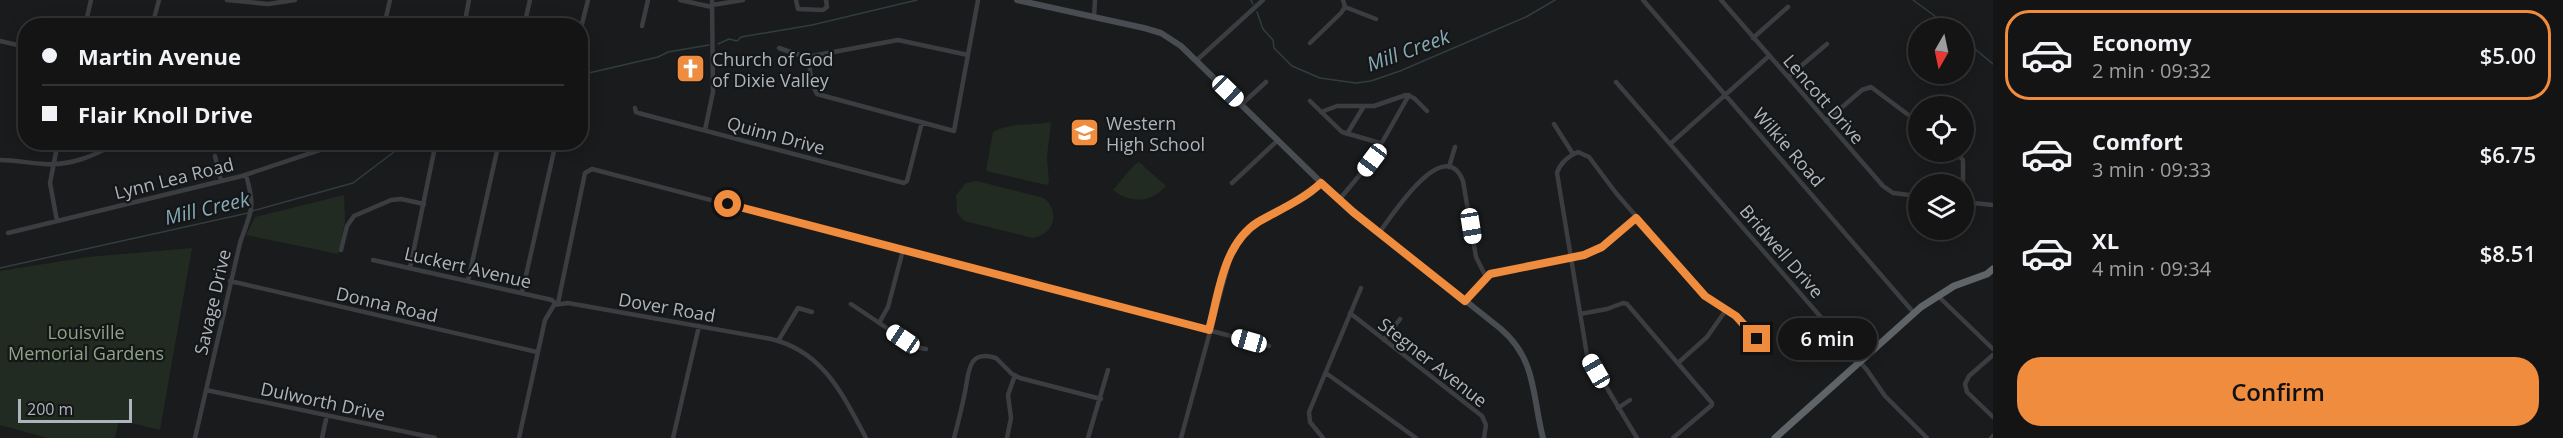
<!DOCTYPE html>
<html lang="en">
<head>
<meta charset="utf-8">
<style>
	body { margin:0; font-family:"Open Sans",sans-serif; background:#212122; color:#f1f3f6; height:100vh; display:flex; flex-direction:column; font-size:22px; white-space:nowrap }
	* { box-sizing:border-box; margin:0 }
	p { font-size:20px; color:#9d9ea0 }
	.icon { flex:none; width:33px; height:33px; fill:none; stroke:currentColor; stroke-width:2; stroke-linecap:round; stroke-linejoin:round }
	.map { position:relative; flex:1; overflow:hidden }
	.panel { display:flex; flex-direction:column; background:#141415; width:570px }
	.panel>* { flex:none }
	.banner { position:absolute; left:18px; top:18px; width:570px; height:132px; border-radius:24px; box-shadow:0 3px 15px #0003,0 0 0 2px #333334; display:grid; align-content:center; height:132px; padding:0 24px; background:#141415 }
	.needle { width:39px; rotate:189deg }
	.tools { position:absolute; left:1908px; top:18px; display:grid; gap:12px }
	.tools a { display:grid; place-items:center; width:66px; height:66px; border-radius:50%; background:#141415; box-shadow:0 3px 15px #0003,0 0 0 2px #333334; font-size:30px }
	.scale { position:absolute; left:18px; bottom:15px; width:114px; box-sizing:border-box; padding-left:6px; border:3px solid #adb5bc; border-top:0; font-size:16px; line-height:21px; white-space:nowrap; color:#adb5bc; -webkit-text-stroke:4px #151617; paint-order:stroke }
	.end { position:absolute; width:27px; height:27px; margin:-14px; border:8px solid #f08c3e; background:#111; box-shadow:0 0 0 3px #111 }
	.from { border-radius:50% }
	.bubble { position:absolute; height:42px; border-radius:21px; background:#141415; box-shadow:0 3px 15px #0003,0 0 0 2px #333334; font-size:20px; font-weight:600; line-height:42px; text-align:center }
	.car { position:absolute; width:18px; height:36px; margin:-18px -9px; border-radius:8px; box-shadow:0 0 4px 2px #0007; background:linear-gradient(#fff 24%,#345 0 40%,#fff 0 76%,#345 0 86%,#fff 0) }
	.banner b { display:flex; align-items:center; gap:21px; height:57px; font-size:22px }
	.banner b+b { border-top:2px solid #333334 }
	.banner i { width:15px; height:15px; background:#f1f3f6 }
	ul { padding:10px 0 0; list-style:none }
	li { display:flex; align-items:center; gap:18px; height:90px; margin:0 12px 9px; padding:0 12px; border:3px solid transparent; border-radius:24px }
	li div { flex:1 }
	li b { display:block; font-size:22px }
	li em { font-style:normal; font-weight:600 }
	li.selected { border-color:#f08c3e }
	li>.icon { width:54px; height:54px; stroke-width:1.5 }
	.action { display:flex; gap:12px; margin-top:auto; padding:12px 24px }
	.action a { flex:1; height:69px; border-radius:24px; background:#f08c3e; color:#111; font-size:24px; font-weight:600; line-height:69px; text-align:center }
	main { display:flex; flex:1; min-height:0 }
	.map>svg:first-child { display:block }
</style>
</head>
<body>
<main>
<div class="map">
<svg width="1993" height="438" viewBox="0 0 1993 438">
	<rect width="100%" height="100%" fill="#1a1b1c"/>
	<path fill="#222b22" d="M1051,122L1047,157L1049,182L1047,185L986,171L993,132C1012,122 1030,126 1051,122Z
		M1139,162L1166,186C1151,203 1131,204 1113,190L1134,165Z
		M977,181L1044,198C1060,212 1055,234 1033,238L964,221L957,213L956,195L966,183Z
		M344,195L345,222L338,254L246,235L255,217Z
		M192,248L160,430L119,420L115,438H48L0,425V271L88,257Z"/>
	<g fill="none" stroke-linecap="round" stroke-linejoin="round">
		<path stroke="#303d41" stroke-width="1.5" d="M1251,0L1253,4
			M1913,0L1951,28
			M1257,12L1263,29L1273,40L1274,48L1292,66L1320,78L1356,83L1371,81L1400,71L1526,17L1555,0
			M1964,40L1993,64
			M718,44L729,39L737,41L741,37L812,25L917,0
			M580,75L658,57L668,52L709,45
			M252,211L353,183L407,142
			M0,268L248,213"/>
		<path stroke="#3b3d41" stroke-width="4.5" d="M227,0L268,4L295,0
			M680,0L712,7
			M796,0L798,9L823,10L827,7L826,0
			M1643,0L1914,313
			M1721,0L1883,186L1893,193L1918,196
			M712,5L743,0
			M1345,7L1376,19
			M1094,17L1095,0
			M85,26L91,0
			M152,26L159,0
			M384,26L390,0
			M464,26L469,0
			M524,26L530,0
			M642,26L648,0
			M580,32L588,0
			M1753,38L1788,7
			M0,41L26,47
			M1310,43L1341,13L1345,7L1343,0
			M779,48L808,58L812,56L898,40L968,55
			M808,58L812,84L817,94L954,131L978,0
			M1197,60L1263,0
			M1788,77L1827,44
			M1616,82L1867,370L1885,396L1927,438
			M1310,101L1342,132L1380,143
			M1242,104L1266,82
			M635,108L636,112L642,114L904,183L907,181L922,122
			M1321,112L1337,106H1374L1406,95L1414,98L1427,111
			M1826,121L1862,90L1871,87L1918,122
			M1554,124L1573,154
			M705,130L713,92L712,0
			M1347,134L1364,106
			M1670,144L1769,56
			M1955,152L1963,160V184
			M215,156L221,181
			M0,160C15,160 29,163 44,164C69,166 96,156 117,142
			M1449,167L1455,147
			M1232,183L1278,140
			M1339,200L1372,160L1409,95
			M1964,202L1993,205
			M57,221L50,183L58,142
			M8,233L242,176L344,142
			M1379,233C1391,217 1444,133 1463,181L1476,257L1486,277
			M341,250L347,226L354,216L391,200L401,199L424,204
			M373,260L552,300L556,304
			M410,268L436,142
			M230,281L537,352
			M468,281L499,142
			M522,293L556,142
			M1938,296L1993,349
			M1465,301L1490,274L1584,255L1602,247L1636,217
			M558,303L585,173L592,169L1269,346
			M851,304L915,347L926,349
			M1350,313L1482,416L1486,425L1484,438
			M1580,314L1607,309L1623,303L1627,304L1712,403V405L1673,438
			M879,323L888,307L903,250
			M1384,340L1400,319
			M778,341L798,308L812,312
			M1993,355L1969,376L1965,384L1967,392L1993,417
			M1678,363L1707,337L1726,310
			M1326,373L1416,438
			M206,390L435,438
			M1618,408L1630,400
			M195,438L240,243C251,210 256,210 246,175
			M322,438L327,415
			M519,438L545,320L554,305L568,303L771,339C823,351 843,395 866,438
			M673,438L699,326
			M954,438C958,423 962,407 965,392C969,373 967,349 996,358L1012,374L1020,378L1101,399
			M1007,438L1011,418L1008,395L1015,375
			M1088,438L1108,370
			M1181,438L1232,251L1248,229L1321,183
			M1323,438L1310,422L1309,412L1361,288
			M1637,438L1587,355L1557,173C1560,163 1569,156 1578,152L1589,157L1616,193L1705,296L1736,316L1760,342
			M1991,438L1993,436"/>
		<path stroke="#494d51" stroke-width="6" d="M1017,0L1144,28L1161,33L1181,46L1339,200L1501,329C1537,360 1532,396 1543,438"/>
		<path stroke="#5f6469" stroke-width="7" d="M1775,438L1921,307L1954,286L1987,274L1993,269"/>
	</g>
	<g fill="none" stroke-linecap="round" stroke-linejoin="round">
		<path stroke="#f08c3e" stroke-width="8" d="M728,204L1209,330C1219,293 1223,244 1258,222C1279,210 1303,200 1321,183L1353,212L1465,301L1490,274L1584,255L1602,247L1636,218L1705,296L1736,316L1757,339"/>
	</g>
	<defs>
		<symbol id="church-square" viewBox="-11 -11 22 22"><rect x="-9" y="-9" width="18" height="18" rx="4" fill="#f08c3e" stroke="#151617"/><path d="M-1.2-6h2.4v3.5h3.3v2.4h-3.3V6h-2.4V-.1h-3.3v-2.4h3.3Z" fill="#fff"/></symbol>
		<symbol id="school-square" viewBox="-11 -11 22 22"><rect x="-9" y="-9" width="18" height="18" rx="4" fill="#f08c3e" stroke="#151617"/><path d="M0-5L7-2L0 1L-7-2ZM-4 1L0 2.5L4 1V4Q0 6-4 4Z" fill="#fff"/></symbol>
	</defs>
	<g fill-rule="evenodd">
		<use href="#church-square" x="674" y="52" width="33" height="33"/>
		<use href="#school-square" x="1068" y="116" width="33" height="33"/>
	</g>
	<g text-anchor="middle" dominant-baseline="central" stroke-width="4.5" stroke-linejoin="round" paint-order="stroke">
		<g font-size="18" fill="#adb5bc" stroke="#151617" text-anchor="start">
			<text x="712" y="59">Church of God<tspan x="712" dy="21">of Dixie Valley</tspan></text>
			<text x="1106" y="123">Western<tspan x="1106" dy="21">High School</tspan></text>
		</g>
		<g font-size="18" fill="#adb5bc" stroke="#151617">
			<text transform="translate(1824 99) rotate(49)">Lencott Drive</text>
			<text transform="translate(776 135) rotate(15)">Quinn Drive</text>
			<text transform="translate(1789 147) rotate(49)">Wilkie Road</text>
			<text transform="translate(174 178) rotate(-14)">Lynn Lea Road</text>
			<text transform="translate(1782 251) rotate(49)">Bridwell Drive</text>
			<text transform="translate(468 267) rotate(13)">Luckert Avenue</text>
			<text transform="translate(212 302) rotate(-77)">Savage Drive</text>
			<text transform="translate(387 304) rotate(13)">Donna Road</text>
			<text transform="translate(667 307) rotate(10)">Dover Road</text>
			<text transform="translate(1433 362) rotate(38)">Stegner Avenue</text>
			<text transform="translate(323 401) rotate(12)">Dulworth Drive</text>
		</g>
		<g font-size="18" fill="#8aa684" stroke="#151617">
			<text x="86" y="332">Louisville<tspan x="86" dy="21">Memorial Gardens</tspan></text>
		</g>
		<g font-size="20" font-style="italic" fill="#85aab5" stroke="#151617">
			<text transform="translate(1408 50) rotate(-20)">Mill Creek</text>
			<text transform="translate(207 208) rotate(-13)">Mill Creek</text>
		</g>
	</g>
</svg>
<div class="tools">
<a><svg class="needle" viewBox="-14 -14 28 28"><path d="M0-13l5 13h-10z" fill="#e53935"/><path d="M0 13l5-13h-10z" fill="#9d9ea0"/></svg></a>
<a><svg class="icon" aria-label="locate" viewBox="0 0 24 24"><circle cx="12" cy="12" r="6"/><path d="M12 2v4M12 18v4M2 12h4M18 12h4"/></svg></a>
<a><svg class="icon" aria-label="layers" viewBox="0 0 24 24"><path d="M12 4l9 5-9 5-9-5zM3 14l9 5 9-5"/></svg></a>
</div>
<div class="scale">200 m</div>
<i class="end from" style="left:728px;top:204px"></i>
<i class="end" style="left:1757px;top:339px"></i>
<div class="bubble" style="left:1778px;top:318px;width:99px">6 min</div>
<i class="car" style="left:1228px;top:91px;rotate:134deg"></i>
<i class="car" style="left:1372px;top:160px;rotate:217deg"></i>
<i class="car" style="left:1471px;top:226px;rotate:171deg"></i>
<i class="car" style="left:903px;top:339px;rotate:304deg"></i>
<i class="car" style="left:1249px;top:341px;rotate:286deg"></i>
<i class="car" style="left:1596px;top:371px;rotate:330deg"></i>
<div class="banner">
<b><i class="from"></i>Martin Avenue</b>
<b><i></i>Flair Knoll Drive</b>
</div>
</div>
<section class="panel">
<ul>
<li class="selected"><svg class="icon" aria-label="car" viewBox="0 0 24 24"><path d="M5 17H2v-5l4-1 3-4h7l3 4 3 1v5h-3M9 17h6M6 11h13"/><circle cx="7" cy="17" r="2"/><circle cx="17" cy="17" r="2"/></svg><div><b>Economy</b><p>2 min · 09:32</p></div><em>$5.00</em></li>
<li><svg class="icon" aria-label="car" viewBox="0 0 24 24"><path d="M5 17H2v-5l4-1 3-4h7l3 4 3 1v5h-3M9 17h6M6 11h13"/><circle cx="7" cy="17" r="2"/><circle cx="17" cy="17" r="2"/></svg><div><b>Comfort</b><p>3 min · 09:33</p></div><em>$6.75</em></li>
<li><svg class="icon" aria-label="car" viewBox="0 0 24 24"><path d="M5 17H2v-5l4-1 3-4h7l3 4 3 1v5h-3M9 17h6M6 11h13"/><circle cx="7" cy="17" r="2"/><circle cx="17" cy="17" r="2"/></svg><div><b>XL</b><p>4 min · 09:34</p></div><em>$8.51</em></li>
</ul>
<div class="action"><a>Confirm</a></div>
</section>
</main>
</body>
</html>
